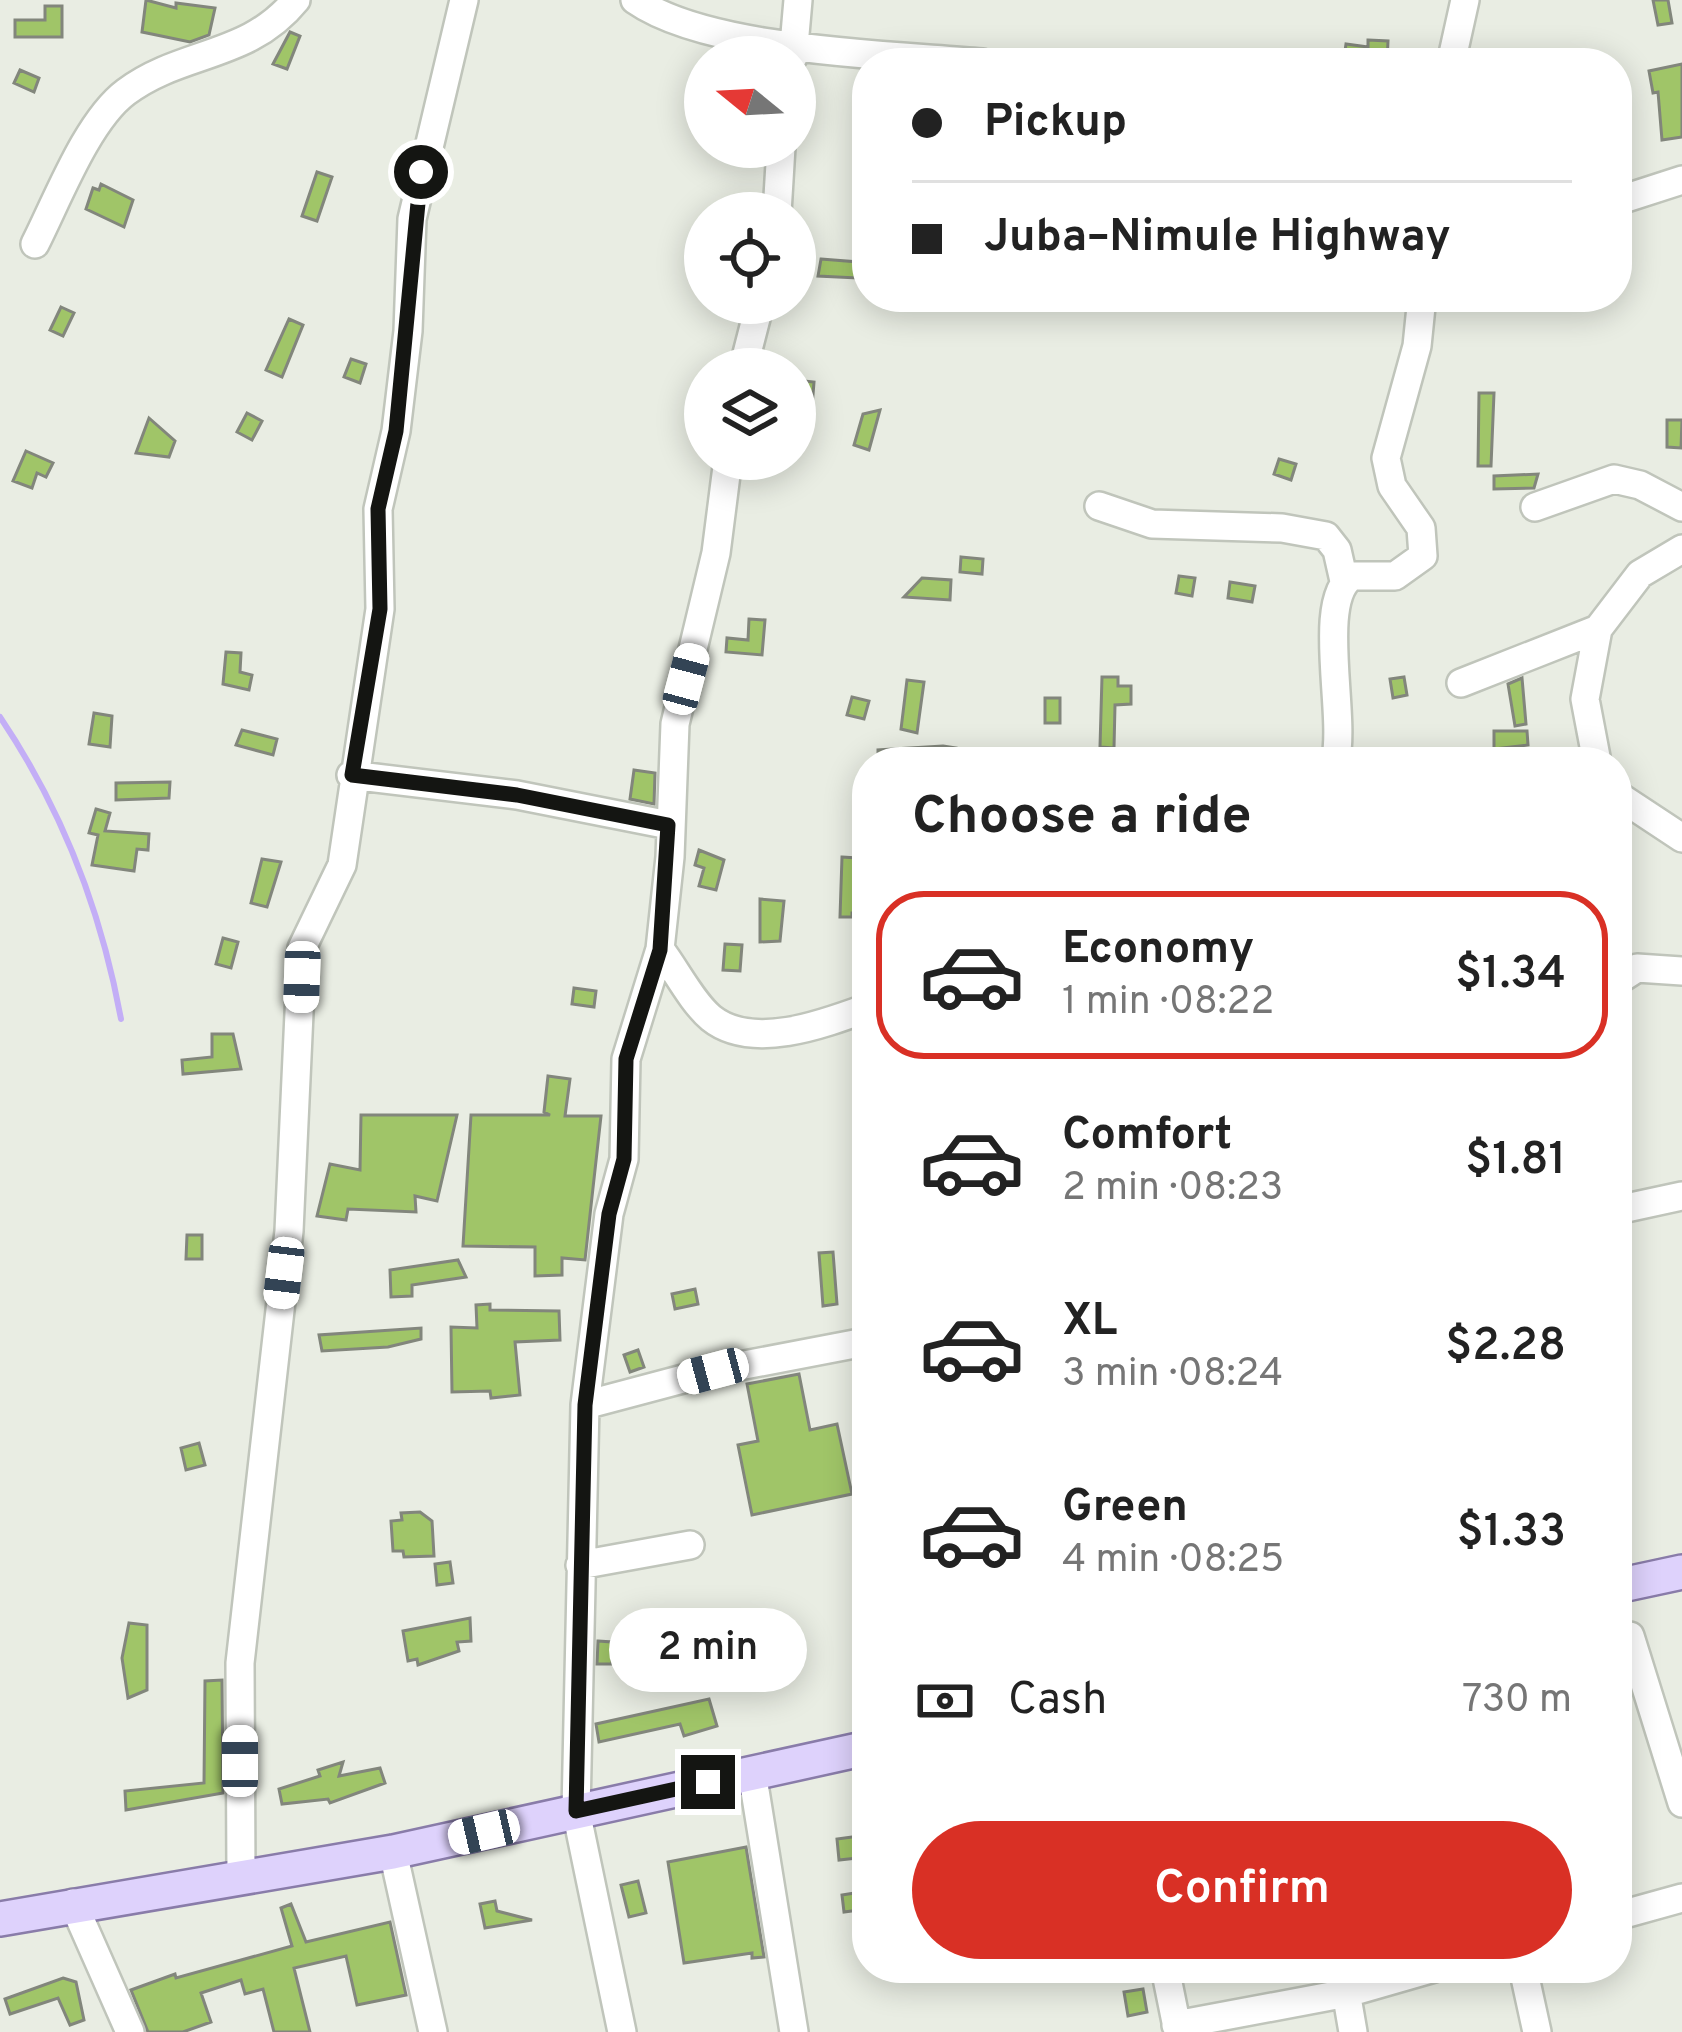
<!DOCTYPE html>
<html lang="en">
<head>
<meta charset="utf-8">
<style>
	body { margin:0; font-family:Overpass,sans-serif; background:#f6f6f6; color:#222; height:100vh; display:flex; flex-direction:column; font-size:45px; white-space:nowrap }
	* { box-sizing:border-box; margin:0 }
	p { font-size:39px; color:#767676 }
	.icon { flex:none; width:66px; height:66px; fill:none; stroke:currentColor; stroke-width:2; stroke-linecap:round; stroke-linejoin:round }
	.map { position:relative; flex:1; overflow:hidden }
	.drawer { position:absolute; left:852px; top:747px; width:780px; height:1236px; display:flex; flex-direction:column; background:#fff; border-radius:48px; box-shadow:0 6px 30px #0003 }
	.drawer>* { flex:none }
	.banner { position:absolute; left:852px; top:48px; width:780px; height:264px; border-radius:48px; box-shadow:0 6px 30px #0003; display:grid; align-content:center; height:264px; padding:0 60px; background:#fff }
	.needle { width:78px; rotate:288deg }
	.controls { position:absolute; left:684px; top:36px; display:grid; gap:24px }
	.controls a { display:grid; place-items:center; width:132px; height:132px; border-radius:50%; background:#fff; box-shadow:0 6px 30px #0003; font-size:60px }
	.end { position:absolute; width:54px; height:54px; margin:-27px; border:15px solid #141512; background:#fff; box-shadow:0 0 0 6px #fff }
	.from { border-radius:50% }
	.bubble { position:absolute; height:84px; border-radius:42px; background:#fff; box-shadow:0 6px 30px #0003; font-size:39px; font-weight:600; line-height:84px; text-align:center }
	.car { position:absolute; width:36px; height:72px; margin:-36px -18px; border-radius:15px; box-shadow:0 0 9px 3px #0007; background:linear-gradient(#fff 24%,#345 0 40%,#fff 0 76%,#345 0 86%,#fff 0) }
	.banner b { display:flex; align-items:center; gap:42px; height:114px; font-size:45px }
	.banner b+b { border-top:3px solid #e0e0e0 }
	.banner i { width:30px; height:30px; background:#222 }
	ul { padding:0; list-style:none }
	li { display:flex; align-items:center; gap:36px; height:168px; margin:0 24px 18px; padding:0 36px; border:6px solid transparent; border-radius:48px }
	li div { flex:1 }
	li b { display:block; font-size:45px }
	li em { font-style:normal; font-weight:600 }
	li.selected { border-color:#d93025 }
	li>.icon { width:108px; height:108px; stroke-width:1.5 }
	h2 { padding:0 60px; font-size:54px; line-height:144px }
	.pay { display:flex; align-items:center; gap:30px; height:132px; padding:0 60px; font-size:45px }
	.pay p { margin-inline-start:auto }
	.button { display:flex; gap:24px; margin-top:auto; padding:24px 60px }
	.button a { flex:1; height:138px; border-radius:72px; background:#d93025; color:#fff; font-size:48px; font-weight:600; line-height:138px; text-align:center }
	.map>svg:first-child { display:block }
</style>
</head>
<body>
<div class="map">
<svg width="1682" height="2032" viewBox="0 0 1682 2032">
	<rect width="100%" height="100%" fill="#e9ede3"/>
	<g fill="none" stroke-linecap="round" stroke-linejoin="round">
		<path stroke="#c3aef6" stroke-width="6" d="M0,717C62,809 101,910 121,1019"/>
	</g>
	<path fill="#a0c568" stroke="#82867c" stroke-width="3" d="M146,0L176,8V3L215,8L209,35L190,42L142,32Z
		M1653,0H1668L1672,23L1658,25Z
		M45,6H62V37H15V20H45Z
		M290,32L300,36L287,69L273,64Z
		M1368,40L1388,41L1387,63L1344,58L1346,44L1368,47Z
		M1682,64V137L1662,140L1658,92L1653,93L1649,71Z
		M20,70L39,78L34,92L14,83Z
		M317,172L332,177L317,221L302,216Z
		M101,184L133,200L124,227L86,209L93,188L99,190Z
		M821,259L858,262L857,278L818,276Z
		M61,307L74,313L63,336L50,330Z
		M289,319L303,325L282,377L266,370Z
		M351,359L366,364L360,383L344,377Z
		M795,380L814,382L812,407L795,405Z
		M1479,393H1494L1491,466H1478Z
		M880,410L869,450L854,445L863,414Z
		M247,413L262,421L252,440L237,432Z
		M149,418L175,441L169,457L136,453Z
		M1667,420H1682L1681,448L1667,447Z
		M26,451L53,463L46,477L37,473L32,488L13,481Z
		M1279,459L1296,464L1291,480L1274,474Z
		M1538,474L1534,488L1494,489V476Z
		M961,557L983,559L982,574L960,572Z
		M1179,576L1195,578L1192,596L1176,593Z
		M922,578L951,580L950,600L904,597Z
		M1230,582L1255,586L1252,602L1228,598Z
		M749,619L765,620L762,655L726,652L727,638L748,640Z
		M226,652L241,653L240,672L252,675L249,690L223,684Z
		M1102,677H1118V686H1131V704L1115,705L1114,748L1100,747Z
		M1404,677L1407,695L1393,698L1390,679Z
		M1522,678L1526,724L1515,726L1508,684Z
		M907,680L924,682L917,733L901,729Z
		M852,697L869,701L864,719L847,715Z
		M1045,698H1060V723H1045Z
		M94,713L112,716L110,747L89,744Z
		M242,730L277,739L273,755L236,745Z
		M1494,731H1527L1528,745L1494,749Z
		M943,746L956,748L953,762H878V750Z
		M634,770L655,773L654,804L630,799Z
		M170,782L169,798L116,800V783Z
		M96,809L110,813L105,831L149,834L148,850L137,849L134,871L92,865L98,835L89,833Z
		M699,850L724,860L716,890L699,886L704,868L695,865Z
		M842,857L857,858L856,899L867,903V913H852V917H840Z
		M262,859L281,862L267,907L251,903Z
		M760,899L784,901L780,941L760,942Z
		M223,938L238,942L231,968L216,964Z
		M725,944L742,945L740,971L723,970Z
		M574,988L596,991L594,1007L572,1004Z
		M212,1034H233L241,1069L183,1074L182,1060L212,1057Z
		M548,1076L570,1079L565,1116H601L585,1260L562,1258V1275L535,1276V1247L463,1246L471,1115H550L544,1112Z
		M361,1115H457L437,1201L415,1196L416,1212L348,1209L346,1220L317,1216L330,1164L360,1170Z
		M187,1235H202V1259H186Z
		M833,1252L837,1304L823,1306L819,1253Z
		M458,1260L466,1277L412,1285V1296L391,1297L390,1270Z
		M695,1289L698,1304L675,1309L672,1294Z
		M490,1304V1310L559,1311L560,1340L515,1342L520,1395L491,1398L490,1391L452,1392L451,1327L477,1328L476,1305Z
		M421,1328V1339L388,1347L322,1351L319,1335Z
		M638,1350L644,1367L630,1372L624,1355Z
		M799,1374L810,1430L837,1424L852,1494L752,1515L738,1445L758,1441L747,1384Z
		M199,1443L205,1465L186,1470L181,1448Z
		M420,1512L432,1521L434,1556L404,1557L403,1551H393L391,1521L402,1520L401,1513Z
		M450,1562L453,1583L437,1585L435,1564Z
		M470,1618L471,1641L457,1642L459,1651L418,1665L417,1659L408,1661L403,1631Z
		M129,1623L147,1625V1690L128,1698L122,1658Z
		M598,1641L612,1642V1664H597Z
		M222,1680L223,1793L126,1810L125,1791L204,1783L205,1681Z
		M709,1699L717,1726L684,1736L680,1724L599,1742L596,1724Z
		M343,1762L339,1776L380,1768L385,1783L330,1803L328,1799L282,1804L279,1789L320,1776L318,1770Z
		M867,1835V1857L839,1860L837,1839Z
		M746,1847L764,1957L752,1958V1953L684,1963L668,1862Z
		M638,1881L646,1913L629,1917L621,1885Z
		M867,1891V1909L844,1912L842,1895Z
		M495,1901L497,1911L532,1920L485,1928L480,1904Z
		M291,1904L306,1942L390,1922L406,1995L357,2005L346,1956L294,1968L310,2032H274L263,1989L245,1994L241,1980L201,1993L211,2022L183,2032H148L131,1990L175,1974L176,1978L292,1946L281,1908Z
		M63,1978L76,1982L84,2020L70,2025L58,1998L10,2014L5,1999Z
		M1143,1989L1147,2012L1128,2016L1124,1992Z"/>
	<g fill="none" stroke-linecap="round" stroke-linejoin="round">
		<defs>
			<path id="minor" d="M635,0C708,51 891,55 982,63
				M793,57L798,0
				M1451,63L1465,0
				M1617,201L1682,180
				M777,213L781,147
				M35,244C57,201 87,121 126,92C182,50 248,59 296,0
				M743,369L760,303
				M1099,506L1152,524L1282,528L1326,536L1337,550L1344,581
				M1535,507L1614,479L1640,485L1682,507
				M1461,683L1598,629L1640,574L1682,549
				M1335,762C1347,717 1315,601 1352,576H1395L1423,556L1421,528L1392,486L1386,458L1417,346L1422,297
				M1597,762L1585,699L1598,629
				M351,775L517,795L669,825
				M1617,795L1682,838
				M660,949C676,970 692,1002 711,1018C752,1051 824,1024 867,1008
				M1617,981L1637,968L1682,971
				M1617,1210L1682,1196
				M585,1405L713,1371L865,1342
				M580,1565L690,1545
				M1630,1636L1682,1803
				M752,1772L794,2032
				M393,1852L433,2032
				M241,1878L240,1663L289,1231L302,948L342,865L380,609L378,509L396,431L408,331L412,219L464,0
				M73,1903L130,2032
				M1617,1916L1682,1898
				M1165,1968L1178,2032
				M1342,1968L1353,2032
				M1523,1968L1537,2032
				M1176,2025L1347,1993L1434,1968
				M622,2032L576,1811L585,1405L609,1214L624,1159L626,1059L660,949L670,857L675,724L716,553L728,459"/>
			<path id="major" d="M1617,1586L1682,1572
				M0,1919L393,1852L867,1748"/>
		</defs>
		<use href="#minor" stroke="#c0c5bb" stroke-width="32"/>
		<use href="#major" stroke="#897ca9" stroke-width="38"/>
		<use href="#minor" stroke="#fff" stroke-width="27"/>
		<use href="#major" stroke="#ded2fc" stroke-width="33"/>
	</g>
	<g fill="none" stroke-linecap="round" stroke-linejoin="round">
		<path stroke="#141512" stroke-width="15" d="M421,172L396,431L378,509L380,609L352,775L517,795L668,825L660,950L626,1059L624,1159L609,1214L585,1405L576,1811L708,1782"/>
	</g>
</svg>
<div class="controls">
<a><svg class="needle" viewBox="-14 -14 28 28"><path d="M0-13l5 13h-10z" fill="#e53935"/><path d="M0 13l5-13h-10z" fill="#767676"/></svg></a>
<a><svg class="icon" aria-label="locate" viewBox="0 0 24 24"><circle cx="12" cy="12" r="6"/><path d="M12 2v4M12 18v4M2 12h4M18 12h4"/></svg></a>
<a><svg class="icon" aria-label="layers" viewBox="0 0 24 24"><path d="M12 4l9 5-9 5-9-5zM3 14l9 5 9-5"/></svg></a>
</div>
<i class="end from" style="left:421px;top:172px"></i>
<i class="end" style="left:708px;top:1782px"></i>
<div class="bubble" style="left:609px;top:1608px;width:198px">2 min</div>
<i class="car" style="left:686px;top:679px;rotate:15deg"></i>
<i class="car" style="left:302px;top:977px;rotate:182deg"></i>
<i class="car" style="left:284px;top:1273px;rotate:187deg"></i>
<i class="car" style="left:713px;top:1371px;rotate:255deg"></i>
<i class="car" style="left:240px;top:1761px;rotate:0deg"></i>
<i class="car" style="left:484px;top:1832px;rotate:257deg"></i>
<div class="banner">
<b><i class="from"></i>Pickup</b>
<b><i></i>Juba–Nimule Highway</b>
</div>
<section class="drawer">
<h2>Choose a ride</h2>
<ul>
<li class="selected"><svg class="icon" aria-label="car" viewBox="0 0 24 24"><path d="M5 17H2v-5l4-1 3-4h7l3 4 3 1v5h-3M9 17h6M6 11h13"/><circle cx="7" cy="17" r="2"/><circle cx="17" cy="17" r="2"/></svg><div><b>Economy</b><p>1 min · 08:22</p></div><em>$1.34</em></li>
<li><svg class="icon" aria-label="car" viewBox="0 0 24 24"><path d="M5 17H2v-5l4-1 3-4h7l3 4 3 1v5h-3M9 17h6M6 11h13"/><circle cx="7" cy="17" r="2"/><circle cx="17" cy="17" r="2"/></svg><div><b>Comfort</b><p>2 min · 08:23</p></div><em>$1.81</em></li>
<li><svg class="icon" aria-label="car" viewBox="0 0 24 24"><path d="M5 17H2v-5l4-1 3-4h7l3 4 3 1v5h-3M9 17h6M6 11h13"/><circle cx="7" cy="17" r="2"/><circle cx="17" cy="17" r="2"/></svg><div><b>XL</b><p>3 min · 08:24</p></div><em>$2.28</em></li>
<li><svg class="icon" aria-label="car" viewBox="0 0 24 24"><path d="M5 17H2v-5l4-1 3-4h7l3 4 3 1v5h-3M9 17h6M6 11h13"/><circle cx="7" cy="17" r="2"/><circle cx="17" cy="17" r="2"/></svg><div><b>Green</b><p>4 min · 08:25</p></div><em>$1.33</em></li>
</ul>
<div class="pay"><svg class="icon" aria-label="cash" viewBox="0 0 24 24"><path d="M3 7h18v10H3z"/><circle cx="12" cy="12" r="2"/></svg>Cash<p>730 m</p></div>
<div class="button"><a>Confirm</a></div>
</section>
</div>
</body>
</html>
